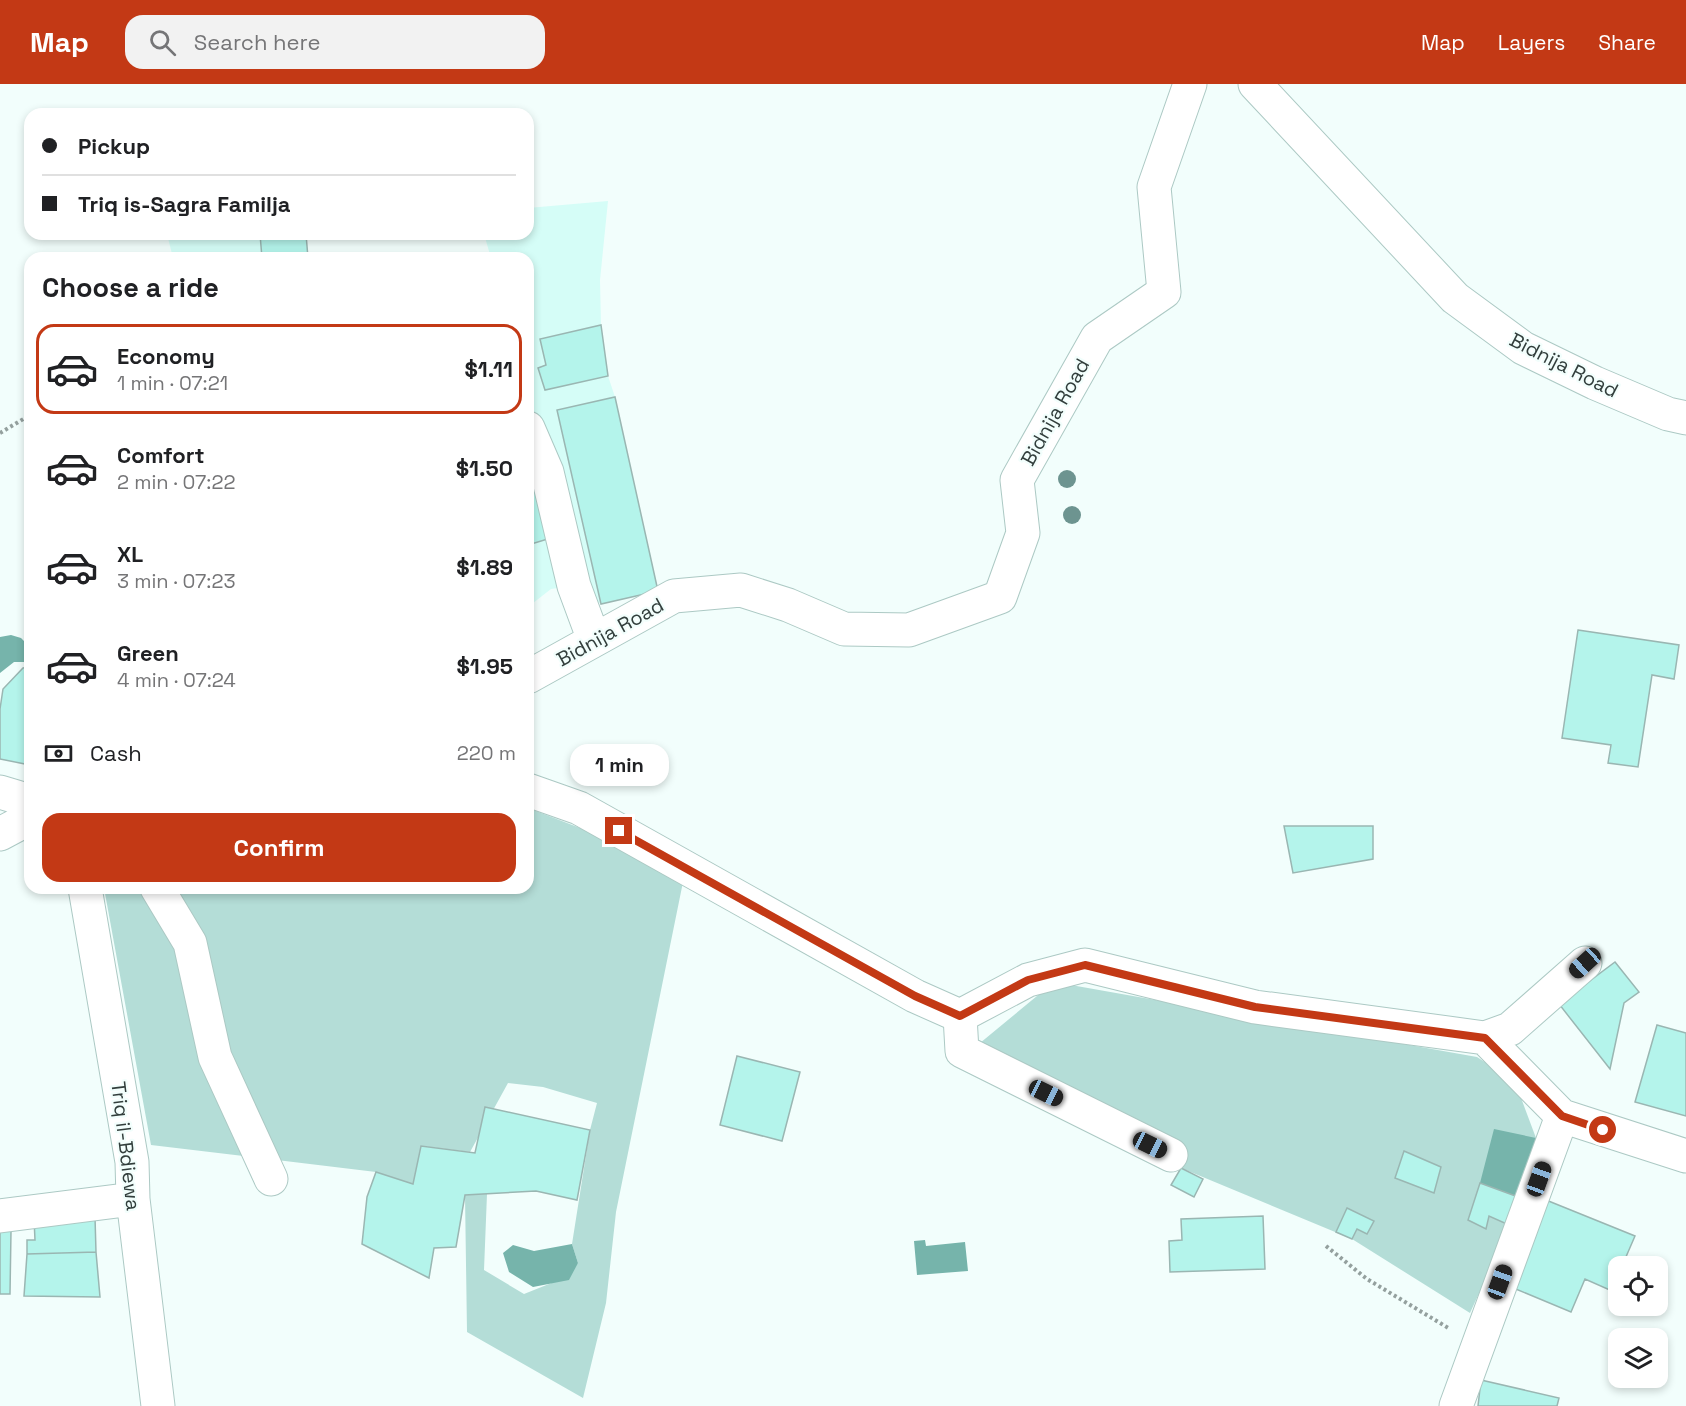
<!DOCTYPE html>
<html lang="en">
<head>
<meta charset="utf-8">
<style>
	body { margin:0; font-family:"Space Grotesk",sans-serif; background:#f2f2f2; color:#202124; height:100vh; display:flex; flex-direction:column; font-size:22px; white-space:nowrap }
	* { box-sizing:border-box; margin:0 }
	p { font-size:20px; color:#757577 }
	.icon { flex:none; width:33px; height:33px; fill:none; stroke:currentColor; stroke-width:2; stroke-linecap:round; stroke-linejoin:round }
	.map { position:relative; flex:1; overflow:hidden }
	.side { position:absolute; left:24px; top:168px; width:510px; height:642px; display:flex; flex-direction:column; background:#fff; border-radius:18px; box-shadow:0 3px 9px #0003 }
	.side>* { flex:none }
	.guide { position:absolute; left:24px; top:24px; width:510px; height:132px; border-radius:18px; box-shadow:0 3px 9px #0003; display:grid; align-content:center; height:132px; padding:0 18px; background:#fff }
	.controls { position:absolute; left:1608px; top:1172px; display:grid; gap:12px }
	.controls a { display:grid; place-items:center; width:60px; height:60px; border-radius:12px; background:#fff; box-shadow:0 3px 9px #0003; font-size:30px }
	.end { position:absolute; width:27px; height:27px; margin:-14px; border:8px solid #c33915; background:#fff; box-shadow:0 0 0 3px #fff }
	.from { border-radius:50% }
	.bubble { position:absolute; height:42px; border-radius:18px; background:#fff; box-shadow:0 3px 9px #0003; font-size:20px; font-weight:700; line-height:42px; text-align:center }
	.car { position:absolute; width:18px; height:36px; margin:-18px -9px; border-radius:8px; box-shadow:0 0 4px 2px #0007; background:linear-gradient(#222 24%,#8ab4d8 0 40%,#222 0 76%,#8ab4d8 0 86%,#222 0) }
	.guide b { display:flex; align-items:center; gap:21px; height:57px; font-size:22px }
	.guide b+b { border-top:2px solid #e0e0e0 }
	.guide i { width:15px; height:15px; background:#202124 }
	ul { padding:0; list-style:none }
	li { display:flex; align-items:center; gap:18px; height:90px; margin:0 12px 9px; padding:0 6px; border:3px solid transparent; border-radius:18px }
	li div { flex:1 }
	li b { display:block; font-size:22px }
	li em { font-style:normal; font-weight:700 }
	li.selected { border-color:#c33915 }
	li>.icon { width:54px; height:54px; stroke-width:1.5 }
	h2 { padding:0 18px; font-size:27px; line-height:72px }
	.pay { display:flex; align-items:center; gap:15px; height:66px; padding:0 18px; font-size:22px }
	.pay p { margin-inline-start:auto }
	.cta { display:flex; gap:12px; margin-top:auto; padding:12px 18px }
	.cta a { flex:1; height:69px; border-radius:18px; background:#c33915; color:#fff; font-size:24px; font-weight:700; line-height:69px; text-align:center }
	header { display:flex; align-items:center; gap:36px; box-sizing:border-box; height:84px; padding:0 30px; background:#c33915; color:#fff }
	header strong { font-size:28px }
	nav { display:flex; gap:33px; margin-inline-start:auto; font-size:21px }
	.search { width:420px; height:54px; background:#f2f2f2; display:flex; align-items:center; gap:15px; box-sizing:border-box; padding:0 21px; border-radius:18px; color:#757577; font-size:22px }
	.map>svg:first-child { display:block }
</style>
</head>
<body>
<header>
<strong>Map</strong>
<div class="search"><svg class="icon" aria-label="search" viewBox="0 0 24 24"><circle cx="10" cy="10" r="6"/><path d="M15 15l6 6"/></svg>Search here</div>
<nav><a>Map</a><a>Layers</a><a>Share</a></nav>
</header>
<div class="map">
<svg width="1686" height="1322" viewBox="0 0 1686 1322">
	<rect width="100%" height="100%" fill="#f2fefc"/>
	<path fill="#d5fdf7" d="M608,117L600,196L601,241L608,292L615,313L658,507L601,520L573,502L551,505L528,523V174H491L484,150H528V124Z
		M167,150H306L308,174H173Z"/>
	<path fill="#b4ddd7" d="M528,724L593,749L683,798L616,1128L606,1219L583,1314L467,1248L465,1111L487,1110L484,1186L524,1210L559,1196L578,1179L572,1160L590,1046L597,1019L543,1003L508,999L470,1068L421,1062L413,1100L376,1088L151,1061L104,804H528Z
		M1054,898L1477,973L1515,998L1536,1054L1535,1086L1470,1229L1352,1155L1181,1084L974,964Z"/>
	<path fill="#76b4ab" d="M11,551L21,554L26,559L25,578H14L0,589V553Z
		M1494,1045L1536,1054L1535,1086L1521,1114L1480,1099Z
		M925,1156L926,1162L965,1158L968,1187L917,1191L914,1157Z
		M572,1160L578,1179L569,1196L533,1203L509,1188L503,1169L513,1161L534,1167Z"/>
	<path fill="#b4f4eb" stroke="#9ab6b2" stroke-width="1.5" d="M260,150H306L308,174H262Z
		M601,241L608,292L545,306L538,284L546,281L540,255Z
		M615,313L658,507L601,520L557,326Z
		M528,405L540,411L551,454L528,461Z
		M1578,546L1679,561L1674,595L1652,591L1638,683L1608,679L1611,661L1562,654Z
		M30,583V681L0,675V625L3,605L23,584Z
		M1284,742H1373V775L1293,789Z
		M1615,878L1639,908L1624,919L1610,985L1559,920Z
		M1657,941L1686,949V1032L1635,1018Z
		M737,972L800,988L782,1057L720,1041Z
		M485,1023L590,1046L577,1116L536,1107L465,1111L456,1163L434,1164L429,1194L362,1160L367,1113L376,1088L413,1100L421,1062L475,1069Z
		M1404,1067L1441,1083L1434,1109L1395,1094Z
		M1181,1084L1203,1095L1194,1113L1171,1101Z
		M1480,1099L1521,1114L1509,1141L1489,1132L1486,1145L1468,1136Z
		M1546,1116L1635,1152L1622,1182H1618V1191L1612,1207L1585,1195L1571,1228L1511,1203Z
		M1347,1124L1374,1137L1367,1150L1357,1145L1352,1155L1336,1148Z
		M1263,1132L1265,1185L1170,1188L1169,1157L1182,1156L1181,1135Z
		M95,1133L96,1168L27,1170V1156H35L34,1135Z
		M0,1147H11L10,1210H0Z
		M96,1168L100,1213L24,1212L27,1170Z
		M1481,1296L1559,1314L1557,1322H1478Z"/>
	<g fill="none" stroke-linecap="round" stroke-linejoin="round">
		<defs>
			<path id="minor" d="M1255,0L1455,214L1523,264L1595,299L1668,330L1686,334
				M528,344L547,388L574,502L594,556
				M528,593L674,512L741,506L788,521L844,545L909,546L1000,513L1023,449L1017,396L1097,254L1164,208L1154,103L1190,0
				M528,706L579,724L915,912L960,932L1028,896L1085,881L1255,923L1485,954L1562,1032L1686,1072
				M0,708L30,717
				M0,750L30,734
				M85,804L132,1078L133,1115L158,1322
				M157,804L190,859L215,973L271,1095
				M960,932L962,967L1171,1071
				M1485,954L1510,945L1585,879
				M0,1132L133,1115
				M1456,1322L1562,1032"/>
		</defs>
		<use href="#minor" stroke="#acc9c4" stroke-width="35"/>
		<path stroke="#94a09e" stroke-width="4" stroke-dasharray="3 3" stroke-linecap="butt" d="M0,349L30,331
			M1326,1162L1367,1195L1450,1245"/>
		<use href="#minor" stroke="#fff" stroke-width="33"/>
	</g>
	<g fill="#6d9490">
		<circle cx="1067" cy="395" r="9"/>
		<circle cx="1072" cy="431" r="9"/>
	</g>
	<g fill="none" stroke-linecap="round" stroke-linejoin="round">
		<path stroke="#c33915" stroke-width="8" d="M619,747L915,912L960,932L1028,896L1085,881L1255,923L1485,954L1562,1032L1603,1046"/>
	</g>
	<g text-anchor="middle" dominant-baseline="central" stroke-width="4.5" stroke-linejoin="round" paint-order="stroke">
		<g font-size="20" fill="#323e3c" stroke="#f2fefc">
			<text transform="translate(1564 281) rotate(27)">Bidnija Road</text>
			<text transform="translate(1055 328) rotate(-61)">Bidnija Road</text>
			<text transform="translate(610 548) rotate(-29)">Bidnija Road</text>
			<text transform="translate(126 1062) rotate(83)">Triq il-Bdiewa</text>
		</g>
	</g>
</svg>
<div class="controls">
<a><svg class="icon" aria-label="locate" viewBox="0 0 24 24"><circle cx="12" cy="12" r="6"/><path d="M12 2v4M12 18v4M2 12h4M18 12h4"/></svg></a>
<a><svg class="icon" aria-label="layers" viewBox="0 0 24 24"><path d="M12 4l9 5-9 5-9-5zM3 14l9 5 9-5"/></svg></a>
</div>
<i class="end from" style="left:1603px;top:1046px"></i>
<i class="end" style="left:619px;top:747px"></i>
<div class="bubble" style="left:570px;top:660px;width:99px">1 min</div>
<i class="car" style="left:1585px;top:879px;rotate:228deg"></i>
<i class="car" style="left:1046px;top:1009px;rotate:116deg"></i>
<i class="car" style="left:1150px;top:1061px;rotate:116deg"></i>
<i class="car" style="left:1539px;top:1095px;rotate:20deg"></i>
<i class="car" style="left:1500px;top:1198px;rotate:20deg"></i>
<div class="guide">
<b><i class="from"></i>Pickup</b>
<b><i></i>Triq is-Sagra Familja</b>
</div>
<section class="side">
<h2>Choose a ride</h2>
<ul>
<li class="selected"><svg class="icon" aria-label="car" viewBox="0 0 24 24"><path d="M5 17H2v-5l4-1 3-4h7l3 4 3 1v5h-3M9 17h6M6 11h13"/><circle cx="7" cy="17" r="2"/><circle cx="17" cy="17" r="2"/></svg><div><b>Economy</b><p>1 min · 07:21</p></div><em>$1.11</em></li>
<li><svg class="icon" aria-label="car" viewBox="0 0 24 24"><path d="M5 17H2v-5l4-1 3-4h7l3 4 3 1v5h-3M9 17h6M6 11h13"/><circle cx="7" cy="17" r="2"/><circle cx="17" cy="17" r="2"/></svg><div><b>Comfort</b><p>2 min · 07:22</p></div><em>$1.50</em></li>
<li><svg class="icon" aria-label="car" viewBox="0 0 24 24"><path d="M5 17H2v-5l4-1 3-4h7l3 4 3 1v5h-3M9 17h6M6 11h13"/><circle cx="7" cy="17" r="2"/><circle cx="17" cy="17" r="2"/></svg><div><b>XL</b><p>3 min · 07:23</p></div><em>$1.89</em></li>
<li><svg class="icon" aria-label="car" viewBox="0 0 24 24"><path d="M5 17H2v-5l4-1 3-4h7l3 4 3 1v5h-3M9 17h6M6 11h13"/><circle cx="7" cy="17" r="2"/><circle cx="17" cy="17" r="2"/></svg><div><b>Green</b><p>4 min · 07:24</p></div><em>$1.95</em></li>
</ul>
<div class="pay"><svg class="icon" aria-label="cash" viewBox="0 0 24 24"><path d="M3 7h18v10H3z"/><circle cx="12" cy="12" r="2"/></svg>Cash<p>220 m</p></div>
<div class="cta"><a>Confirm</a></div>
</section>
</div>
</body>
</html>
